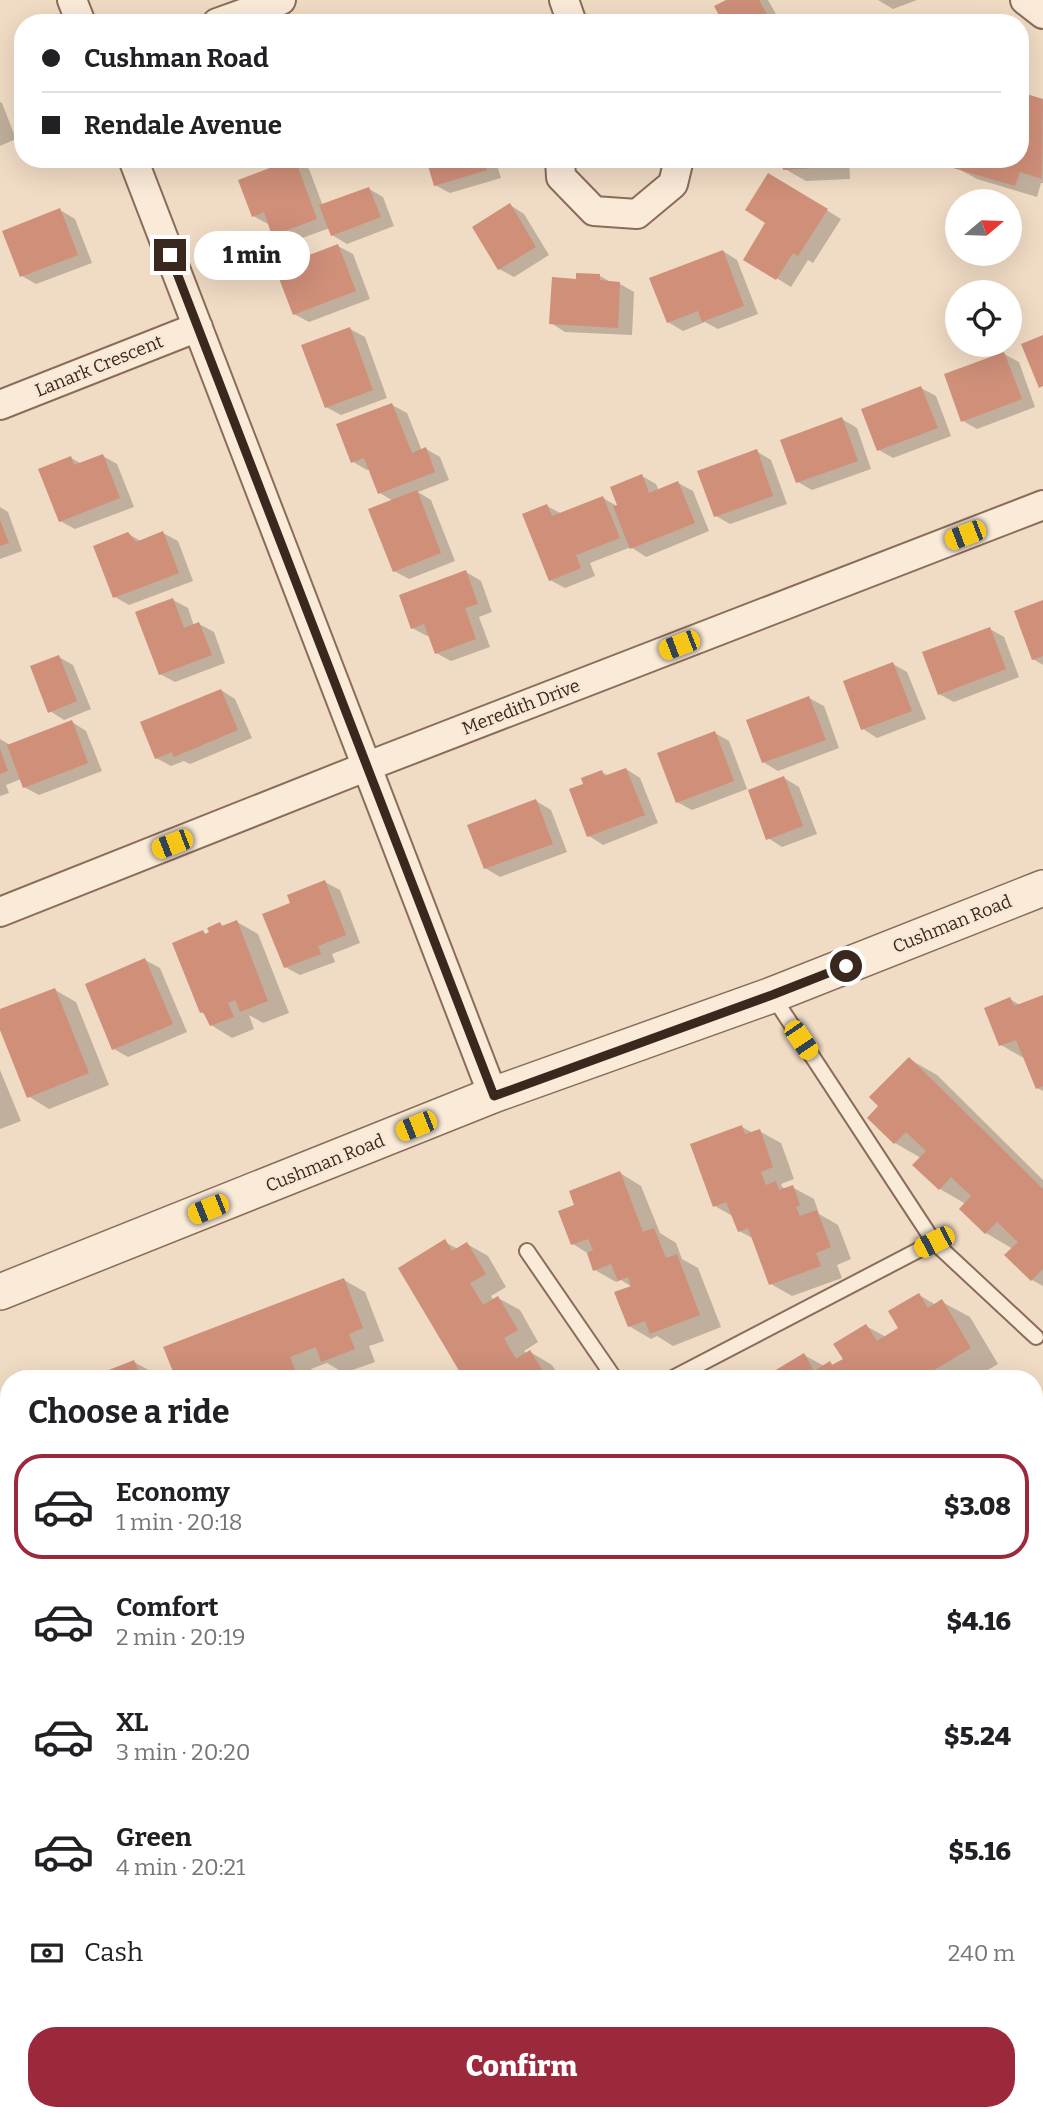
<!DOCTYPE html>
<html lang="en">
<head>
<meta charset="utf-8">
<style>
	body { margin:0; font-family:Bitter,serif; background:#f2f2f2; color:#202124; height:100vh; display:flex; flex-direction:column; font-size:26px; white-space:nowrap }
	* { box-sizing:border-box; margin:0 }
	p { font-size:23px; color:#757577 }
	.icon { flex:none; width:38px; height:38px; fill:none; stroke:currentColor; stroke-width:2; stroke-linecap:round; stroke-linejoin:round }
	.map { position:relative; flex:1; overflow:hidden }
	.sheet { position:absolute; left:0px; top:1370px; width:1043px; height:751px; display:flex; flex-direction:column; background:#fff; border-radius:28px 28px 0 0; box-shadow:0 7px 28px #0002 }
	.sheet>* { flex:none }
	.banner { position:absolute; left:14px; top:14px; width:1015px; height:154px; border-radius:28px; box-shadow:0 7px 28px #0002; display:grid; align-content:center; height:154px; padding:0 28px; background:#fff }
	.needle { width:46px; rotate:71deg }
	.fabs { position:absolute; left:945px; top:189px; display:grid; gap:14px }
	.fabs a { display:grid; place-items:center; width:77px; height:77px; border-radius:50%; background:#fff; box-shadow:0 7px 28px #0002; font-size:35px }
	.end { position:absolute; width:32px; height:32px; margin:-16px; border:9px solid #3a271e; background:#fff; box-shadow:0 0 0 4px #fff }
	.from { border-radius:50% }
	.bubble { position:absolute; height:49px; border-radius:24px; background:#fff; box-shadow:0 7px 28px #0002; font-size:23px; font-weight:800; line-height:49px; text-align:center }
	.car { position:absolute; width:21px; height:42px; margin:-21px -10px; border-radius:9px; box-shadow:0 0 5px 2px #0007; background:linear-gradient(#f5c518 24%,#345 0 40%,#f5c518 0 76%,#345 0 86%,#f5c518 0) }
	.banner b { display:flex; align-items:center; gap:24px; height:66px; font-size:26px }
	.banner b+b { border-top:2px solid #e0e0e0 }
	.banner i { width:18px; height:18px; background:#202124 }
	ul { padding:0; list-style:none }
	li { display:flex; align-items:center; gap:21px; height:105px; margin:0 14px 10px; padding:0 14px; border:4px solid transparent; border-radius:28px }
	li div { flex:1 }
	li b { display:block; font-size:26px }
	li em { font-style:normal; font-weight:800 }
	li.active { border-color:#9c283b }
	li>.icon { width:63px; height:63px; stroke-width:1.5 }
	h2 { padding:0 28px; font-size:32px; line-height:84px }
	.pay { display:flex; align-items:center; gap:18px; height:77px; padding:0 28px; font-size:26px }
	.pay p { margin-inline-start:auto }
	.button { display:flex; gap:14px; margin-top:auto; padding:14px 28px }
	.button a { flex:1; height:80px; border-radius:28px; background:#9c283b; color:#fff; font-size:28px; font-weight:800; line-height:80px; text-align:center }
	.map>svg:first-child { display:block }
</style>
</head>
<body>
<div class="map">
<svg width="1043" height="2120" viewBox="0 0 1043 2120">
	<rect width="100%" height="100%" fill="#f0dbc4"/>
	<path fill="#a6c3b5" stroke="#6c9182" stroke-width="2" d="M1043,1720V2120H347L362,2112H1034V1726Z"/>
	<path fill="#0003" d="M729,0H768L781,23H725Z
		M878,0H917L893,9Z
		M1021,95L1043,101V183H1041L1037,197L977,179L955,167L1020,159Z
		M0,102L2,103L16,139L0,146Z
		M255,159H286L267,166Z
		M428,159H495L501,178L450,193L435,185Z
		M783,159H849L850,179L806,181L785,169Z
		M295,161L309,169L323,206L369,189L383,197L394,226L347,244L332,235L330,228L288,243L274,234L270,223L268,224L253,216Z
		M783,183L841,219L813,263L808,260L791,287L745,259L768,223Z
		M510,205L524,214L549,255L514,277L499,269Z
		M60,210L75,219L92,263L36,284L22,276Z
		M338,246L353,254L370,299L309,322L294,314Z
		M723,251L737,260L758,314L718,329L705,322L683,331L668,322Z
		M600,276L612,283L620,284L634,292L632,335L565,332L551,323L578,281Z
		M350,329L365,337L387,398L341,415L326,407Z
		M1004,354L1019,362L1035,407L977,429L963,421Z
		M921,388L936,396L951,436L893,458L879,450Z
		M392,405L407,413L422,451L426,449L440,457L449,480L418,492L431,500L455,561L409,579L394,571L393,501L380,493L370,469L367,470L353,462Z
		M842,419L857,428L871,469L812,490L798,482Z
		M756,451L771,460L787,504L730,524L716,516Z
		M103,456L117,464L134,507L75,529L60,521L71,458L82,464Z
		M642,476L656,484L659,491L678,483L693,491L709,531L646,557L631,547L590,563L595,576L565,588L550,580L547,506L562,514L603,498L620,508Z
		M0,507L8,512L22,551L0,559Z
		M163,533L178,541L193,581L129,605L115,597L128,534L141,541Z
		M466,572L481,581L492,612L479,617L490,647L451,661L436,653L430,635L427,636L412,628Z
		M173,600L188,608L194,626L199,624L214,632L225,663L175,682L160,674Z
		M1043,602V665L1033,659Z
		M990,629L1004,637L1019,677L954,702L939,694Z
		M59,657L73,665L91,709L64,720L50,711Z
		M893,664L907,672L926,719L877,738L863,729Z
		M221,690L235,699L252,738L190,764L184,761L171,766L156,758Z
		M809,698L824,706L839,748L778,771L763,762Z
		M72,722L86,731L102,771L39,795L24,787L21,779L6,785L9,793L0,796V739L10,745Z
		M715,733L729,741L747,789L692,810L677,802Z
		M626,769L640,778L658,823L603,845L589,836L585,785L602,772L609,776Z
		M784,778L799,787L817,834L782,847L768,838Z
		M536,801L551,810L567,852L500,877L485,868Z
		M325,882L340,890L360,943L332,954L335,962L300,975L285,967Z
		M237,922L258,934L289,1013L263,1023L249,1015L254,1029L232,1038L211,1025L206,1015L201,1012L203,932L207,935L220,924L225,927Z
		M145,960L160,968L187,1032L128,1057L114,1049Z
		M55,990L76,1002L109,1085L49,1109L28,1096L0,1026V1011Z
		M1043,997V1091L1037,1088L1025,1056L1022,1057L1001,1045L1010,999L1021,1006Z
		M909,1059L937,1075L1043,1180V1286L1032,1280L1013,1249L986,1233L966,1204L940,1189L921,1158L895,1143L881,1106Z
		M0,1070L21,1121L0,1129Z
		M742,1127L753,1133L759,1131L781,1143L794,1179L781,1184L782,1187L786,1189L792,1187L814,1199L819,1214L838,1225L851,1259L837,1265L842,1278L792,1296L771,1284L754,1239L739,1231L734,1217L715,1206Z
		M620,1173L641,1186L660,1233L676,1243L682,1259L698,1268L721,1327L673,1346L657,1336L651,1339L629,1326L632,1287L621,1280L616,1282L595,1270L589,1254L573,1244L576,1206Z
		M445,1242L458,1249L467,1244L488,1256L506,1287L491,1296L494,1301L498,1298L520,1310L538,1342L524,1351L527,1354L530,1352L552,1365L561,1379H466Z
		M344,1280L365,1292L384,1341L369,1346L375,1362L344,1373L327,1363L311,1369L314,1379H178Z
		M919,1295L936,1305L942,1302L970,1317L998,1364L972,1379H781L804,1355L824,1366L830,1363L834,1366L845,1360L866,1326L886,1337L901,1329Z
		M134,1362L156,1374L157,1379H91Z
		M9,1411V1498L0,1493V1415Z
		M0,1921L9,1936V1941L0,1946Z"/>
	<path fill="#cf8f79" d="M726,0H759L772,23H723L714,6Z
		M1020,92L1043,99L1042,179L1020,172L1015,186L953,168L956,159H1020Z
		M293,159H295L317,219L272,236L264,212L252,217L238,180Z
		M426,159H484L487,170L434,186Z
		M782,159H829V167L783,170Z
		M768,173L828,209L798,256L793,253L776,280L743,260L765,223L745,210Z
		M369,187L381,217L331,236L319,205Z
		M510,203L536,247L498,270L472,227Z
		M60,208L78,255L20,277L2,231Z
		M338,244L356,291L293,315L275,268Z
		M723,250L744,306L702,322L698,311L667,323L649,278Z
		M576,273L600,274V280L620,282L618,328L549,324L552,277L576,279Z
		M350,327L373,390L325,408L301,345Z
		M1043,335V386L1039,388L1021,344Z
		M1004,352L1022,399L961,422L944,374Z
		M921,386L938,428L877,451L861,409Z
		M392,403L412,453L426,447L435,472L378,494L364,458L351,463L336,424Z
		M842,417L858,461L796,483L780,440Z
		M757,449L773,496L714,517L697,471Z
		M103,454L120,498L59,522L38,469L71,456L74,465Z
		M642,474L649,493L678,481L695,523L630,549L613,506L617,505L610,487Z
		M417,490L441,553L393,572L368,509Z
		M603,496L620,538L576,555L581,568L549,581L522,514L547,504L552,516Z
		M0,520L9,543L0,546Z
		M163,531L179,573L113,598L93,546L128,532L136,542Z
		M466,570L478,604L465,608L476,639L435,654L424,624L411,629L399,595Z
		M173,598L184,628L199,622L212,655L159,675L135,612Z
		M1043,600V656L1032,660L1014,611Z
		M990,627L1006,669L938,695L922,652Z
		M59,655L77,701L48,713L30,666Z
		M893,662L912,711L861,730L843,681Z
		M221,689L238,730L174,757L172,752L155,759L140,722Z
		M809,696L826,740L762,763L746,720Z
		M72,720L88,763L23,788L7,745Z
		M715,731L734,781L676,803L657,753Z
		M0,749L8,771L0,774Z
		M626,768L645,815L587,837L569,789L583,784L581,778L602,770L604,776Z
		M784,776L803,826L766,840L748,790Z
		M536,799L553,844L484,869L467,825Z
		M325,880L346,935L318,946L321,954L284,968L262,914L290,903L287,895Z
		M237,920L268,1001L240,1012L235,1000L228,1003L234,1017L210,1026L203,1012L200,1013L172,943L203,930L205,934L209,932L207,928L220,922L222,926Z
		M145,958L173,1024L112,1050L85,984Z
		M55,988L89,1073L27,1098L0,1030V1009Z
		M1043,995V1086L1036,1089L1016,1040L999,1046L984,1008L1010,997L1014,1006Z
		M909,1057L1043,1189V1269L1031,1281L1004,1255L1018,1242L997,1222L985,1234L959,1209L971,1196L951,1177L939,1190L912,1165L926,1151L906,1132L894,1144L867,1118L878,1106L869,1097Z
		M742,1125L745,1134L760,1129L773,1167L761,1172L766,1185L776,1181L779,1190L793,1185L800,1205L796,1207L800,1216L817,1210L831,1247L816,1253L821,1266L769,1285L748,1228L738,1232L726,1202L713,1207L690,1144Z
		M620,1171L643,1232L654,1228L666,1258L677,1254L700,1315L650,1334L645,1321L628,1327L614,1292L631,1286L628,1277L618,1281L611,1264L593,1271L587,1253L593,1250L588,1239L571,1245L558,1211L574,1205L569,1191Z
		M445,1239L452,1251L467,1242L486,1274L470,1283L483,1305L498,1296L518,1330L504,1338L516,1359L530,1350L548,1379H464L398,1268Z
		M344,1278L363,1328L349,1334L355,1349L321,1362L316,1347L290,1357L296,1372L279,1379H260L257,1370L234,1379H176L163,1347Z
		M919,1293L928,1308L942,1299L971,1348L919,1379H779L774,1371L804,1353L814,1371L830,1361L832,1365L843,1359L833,1344L866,1324L877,1341L898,1328L888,1311Z
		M134,1360L142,1379H86Z
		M9,1409V1485L0,1488V1413Z
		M9,1565V1601H8L0,1578V1568Z
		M9,1823V1899L0,1884V1828Z"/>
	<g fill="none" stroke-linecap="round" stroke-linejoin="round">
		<defs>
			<path id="service" d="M772,995L934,1242L1036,1337
				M527,1251L615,1379
				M671,1379L934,1242
				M0,1540L9,1537
				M0,1771L9,1766"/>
			<path id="minor" d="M72,0L81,23
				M564,0L572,23
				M1025,0L1043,14
				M217,23L281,0
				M133,159L493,1095
				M560,159L561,177L594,211L637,214L673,184L679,159
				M0,405L198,327
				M0,912L368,766L1043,505"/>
			<path id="tertiary" d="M0,1292L493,1095L772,995L1043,888"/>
			<path id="secondary" d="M1034,1533L1043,1527
				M0,2117L10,2112"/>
		</defs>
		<use href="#service" stroke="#8b6c5a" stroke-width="18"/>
		<use href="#minor" stroke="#8b6c5a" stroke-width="32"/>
		<use href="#tertiary" stroke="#8b6c5a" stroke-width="38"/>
		<use href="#secondary" stroke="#6d4d3d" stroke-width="42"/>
		<path stroke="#8b6c5a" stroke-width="4.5" stroke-dasharray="5 3.5" stroke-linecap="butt" d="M1034,1689L1043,1683
			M279,2120L294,2112"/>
		<use href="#service" stroke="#faead8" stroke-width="14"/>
		<use href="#minor" stroke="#faead8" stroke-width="28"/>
		<use href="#tertiary" stroke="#faead8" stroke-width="35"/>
		<use href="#secondary" stroke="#faead8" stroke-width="38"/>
	</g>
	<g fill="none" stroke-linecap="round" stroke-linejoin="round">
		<path stroke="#3a271e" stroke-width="9" d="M170,255L494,1096L772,995L846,966"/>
	</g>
	<g text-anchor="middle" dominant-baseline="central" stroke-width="5" stroke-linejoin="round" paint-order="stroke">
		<g font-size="18" fill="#3a271e" stroke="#f7e7d4">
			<text transform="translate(99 366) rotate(-22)">Lanark Crescent</text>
			<text transform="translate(521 707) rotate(-21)">Meredith Drive</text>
			<text transform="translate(952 924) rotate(-22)">Cushman Road</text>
			<text transform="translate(325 1163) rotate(-22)">Cushman Road</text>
		</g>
	</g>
</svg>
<div class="fabs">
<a><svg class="needle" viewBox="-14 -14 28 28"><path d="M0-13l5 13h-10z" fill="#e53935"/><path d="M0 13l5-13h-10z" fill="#757577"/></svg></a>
<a><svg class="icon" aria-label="locate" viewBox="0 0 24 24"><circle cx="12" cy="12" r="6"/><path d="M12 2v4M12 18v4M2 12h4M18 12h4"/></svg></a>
</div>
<i class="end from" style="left:846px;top:966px"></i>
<i class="end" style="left:170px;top:255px"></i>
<div class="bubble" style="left:194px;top:231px;width:116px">1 min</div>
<i class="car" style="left:965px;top:535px;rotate:249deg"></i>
<i class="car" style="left:679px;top:645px;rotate:249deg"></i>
<i class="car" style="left:172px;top:844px;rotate:249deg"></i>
<i class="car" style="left:801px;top:1040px;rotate:146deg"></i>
<i class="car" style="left:416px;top:1126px;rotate:248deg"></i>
<i class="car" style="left:208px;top:1209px;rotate:248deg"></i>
<i class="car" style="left:934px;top:1242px;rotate:243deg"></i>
<div class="banner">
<b><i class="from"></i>Cushman Road</b>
<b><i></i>Rendale Avenue</b>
</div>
<section class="sheet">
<h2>Choose a ride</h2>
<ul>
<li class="active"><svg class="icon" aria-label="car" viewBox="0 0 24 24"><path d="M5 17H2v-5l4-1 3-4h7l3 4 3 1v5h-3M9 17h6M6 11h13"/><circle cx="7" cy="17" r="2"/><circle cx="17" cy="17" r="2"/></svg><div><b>Economy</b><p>1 min · 20:18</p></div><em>$3.08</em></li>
<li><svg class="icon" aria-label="car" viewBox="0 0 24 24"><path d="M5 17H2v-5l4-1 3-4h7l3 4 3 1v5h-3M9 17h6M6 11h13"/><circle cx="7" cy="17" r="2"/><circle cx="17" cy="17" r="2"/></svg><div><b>Comfort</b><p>2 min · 20:19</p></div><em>$4.16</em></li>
<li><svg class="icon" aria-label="car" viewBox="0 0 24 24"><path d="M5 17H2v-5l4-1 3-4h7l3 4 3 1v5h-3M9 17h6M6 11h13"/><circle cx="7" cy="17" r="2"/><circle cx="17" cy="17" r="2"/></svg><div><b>XL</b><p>3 min · 20:20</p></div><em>$5.24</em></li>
<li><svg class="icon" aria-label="car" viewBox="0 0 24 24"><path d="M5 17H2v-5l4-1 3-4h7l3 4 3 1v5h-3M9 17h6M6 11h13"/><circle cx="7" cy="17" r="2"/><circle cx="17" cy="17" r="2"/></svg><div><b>Green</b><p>4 min · 20:21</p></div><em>$5.16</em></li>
</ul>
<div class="pay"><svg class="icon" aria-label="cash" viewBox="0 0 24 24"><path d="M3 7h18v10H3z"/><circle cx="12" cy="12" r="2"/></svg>Cash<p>240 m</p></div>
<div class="button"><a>Confirm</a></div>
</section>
</div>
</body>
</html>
